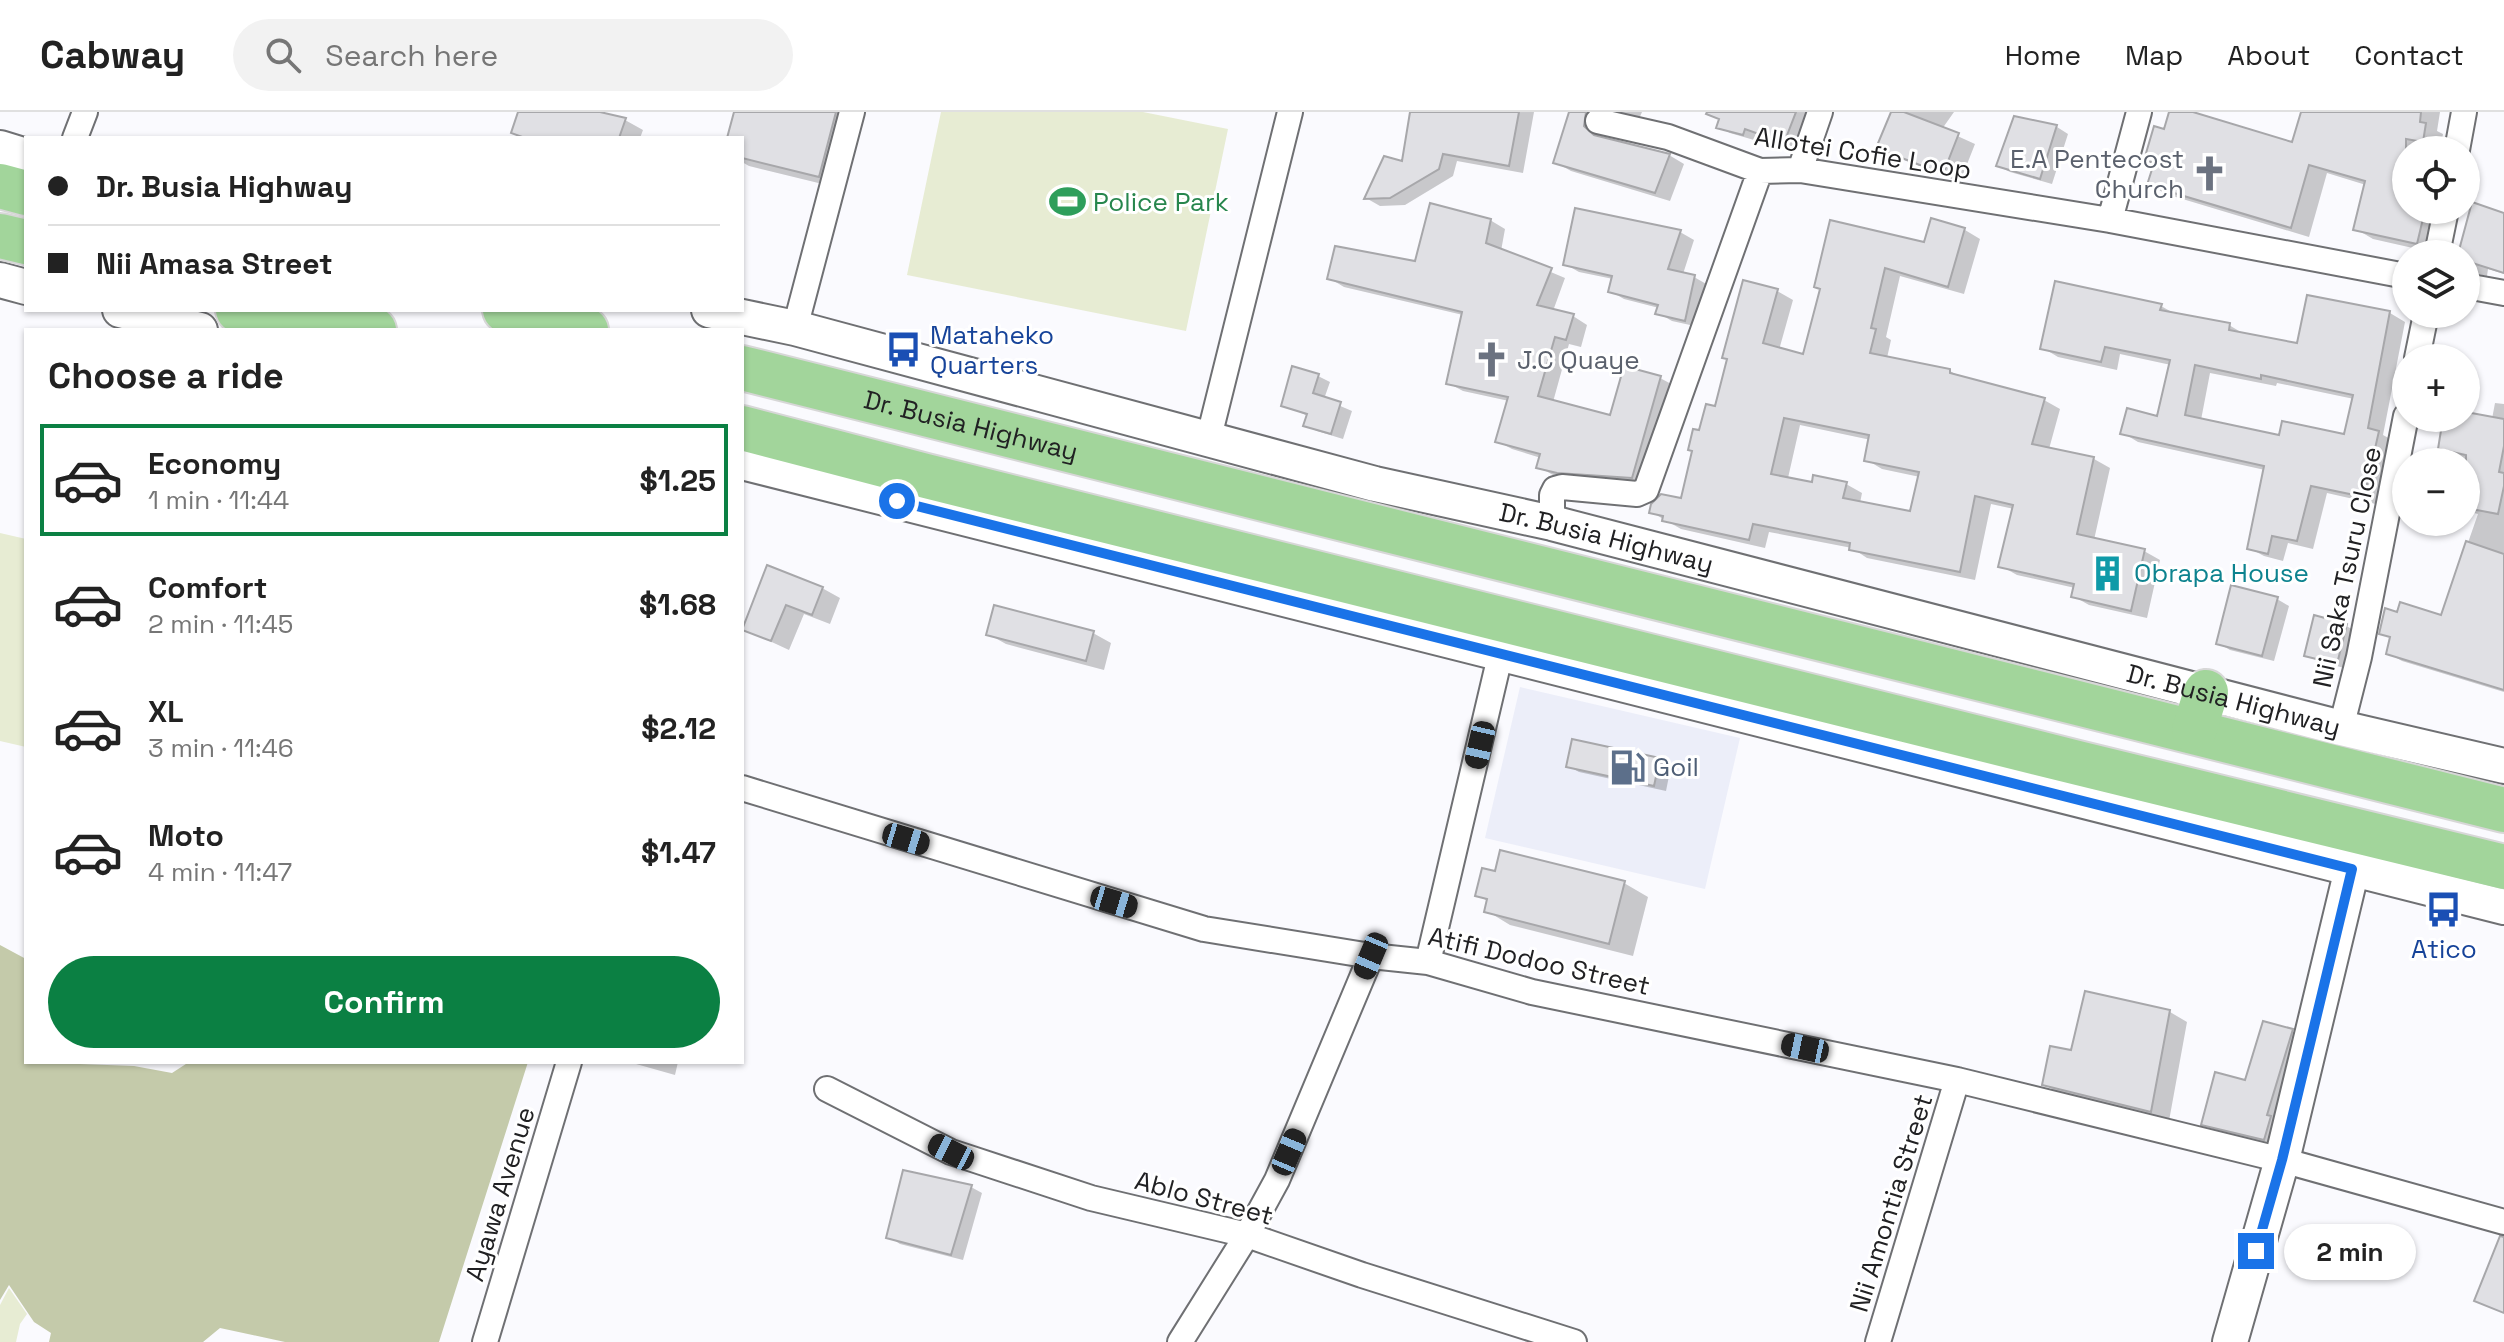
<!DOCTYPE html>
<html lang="en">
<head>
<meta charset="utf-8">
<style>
	body { margin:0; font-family:"Space Grotesk",sans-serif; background:#f2f2f2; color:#222; height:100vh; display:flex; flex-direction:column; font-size:30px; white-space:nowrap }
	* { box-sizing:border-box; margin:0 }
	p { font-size:26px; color:#767676 }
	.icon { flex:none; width:44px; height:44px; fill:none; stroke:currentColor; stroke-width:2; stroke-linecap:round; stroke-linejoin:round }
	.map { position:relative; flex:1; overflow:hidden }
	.drawer { position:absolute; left:24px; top:216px; width:720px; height:736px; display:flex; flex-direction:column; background:#fff; border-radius:0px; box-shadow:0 2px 6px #0004 }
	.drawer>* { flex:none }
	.guide { position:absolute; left:24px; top:24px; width:720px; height:176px; border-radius:0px; box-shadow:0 2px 6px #0004; display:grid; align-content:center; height:176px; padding:0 24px; background:#fff }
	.fabs { position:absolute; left:2392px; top:24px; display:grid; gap:16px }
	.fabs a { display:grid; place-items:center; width:88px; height:88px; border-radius:50%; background:#fff; box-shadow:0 2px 6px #0004; font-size:40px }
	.end { position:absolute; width:36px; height:36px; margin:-18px; border:10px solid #1a73e8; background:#fff; box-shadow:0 0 0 4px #fff }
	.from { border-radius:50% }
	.bubble { position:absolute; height:56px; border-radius:28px; background:#fff; box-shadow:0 2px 6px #0004; font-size:26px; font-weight:600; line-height:56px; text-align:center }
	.car { position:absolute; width:24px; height:48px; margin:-24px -12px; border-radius:10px; box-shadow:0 0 6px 2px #0007; background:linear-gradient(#222 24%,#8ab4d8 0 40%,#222 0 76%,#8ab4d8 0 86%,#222 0) }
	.guide b { display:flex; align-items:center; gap:28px; height:76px; font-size:30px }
	.guide b+b { border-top:2px solid #e0e0e0 }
	.guide i { width:20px; height:20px; background:#222 }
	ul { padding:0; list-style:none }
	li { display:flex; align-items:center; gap:24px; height:112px; margin:0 16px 12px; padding:0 8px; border:4px solid transparent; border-radius:0px }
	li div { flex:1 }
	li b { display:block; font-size:30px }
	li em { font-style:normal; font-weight:600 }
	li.active { border-color:#0b8043 }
	li>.icon { width:72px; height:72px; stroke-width:1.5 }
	h2 { padding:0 24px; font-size:36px; line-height:96px }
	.cta { display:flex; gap:16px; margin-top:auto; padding:16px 24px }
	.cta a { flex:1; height:92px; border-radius:48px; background:#0b8043; color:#fff; font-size:32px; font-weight:600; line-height:92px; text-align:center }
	header { display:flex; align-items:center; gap:48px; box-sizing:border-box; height:112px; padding:0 40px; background:#fff; border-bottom:2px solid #e0e0e0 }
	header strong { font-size:38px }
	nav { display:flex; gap:44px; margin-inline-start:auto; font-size:28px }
	.search { width:560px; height:72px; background:#f2f2f2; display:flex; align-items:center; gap:20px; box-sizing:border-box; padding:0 28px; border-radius:44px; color:#767676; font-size:30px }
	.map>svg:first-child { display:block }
</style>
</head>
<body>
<header>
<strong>Cabway</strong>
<div class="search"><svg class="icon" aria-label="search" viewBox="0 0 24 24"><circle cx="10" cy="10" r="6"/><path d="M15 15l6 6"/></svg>Search here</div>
<nav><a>Home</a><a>Map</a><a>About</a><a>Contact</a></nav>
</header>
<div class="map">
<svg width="2504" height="1230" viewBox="0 0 2504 1230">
	<rect width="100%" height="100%" fill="#fafafe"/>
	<path fill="#eceef9" d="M1520,575L1740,626L1705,777L1485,726Z"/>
	<path fill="#e7ecd3" d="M941,0H1143L1228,17L1186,219L907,163Z
		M0,421L26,427V635L0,629Z
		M9,1176L27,1202L20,1212L16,1230H0V1193Z"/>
	<path fill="#c4caaa" d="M0,833L26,847V950L134,954L172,961L189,950H528L439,1230H285L220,1216L203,1230H49L51,1221L34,1210L9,1173L0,1188Z"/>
	<path fill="#0003" fill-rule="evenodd" d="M520,0H595L625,8L643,18L640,26H522L513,20Z
		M736,0H865L843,77L749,54L742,50V26H729Z
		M1412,0H1534L1523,61L1457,49L1453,64L1405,93L1380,94L1366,86L1404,52Z
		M1580,0H1642L1639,7L1599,14V25L1669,43L1684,52L1670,89L1571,59L1555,50Z
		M1723,0H1809L1796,36L1756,21L1754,28L1730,21L1719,15Z
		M1893,0H1954L1942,17L1975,32L1960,70L1896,45L1879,35Z
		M2171,0H2186L2294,33L2304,0H2440L2437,19L2443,22L2440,38H2406V98H2445L2435,141L2373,127L2356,117L2366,73L2327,61L2309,125L2166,82L2149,72L2155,52L2146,47L2166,19Z
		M2015,6L2057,15L2068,22L2052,72L2010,60L1998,54Z
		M2504,103V162L2488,157L2487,164L2466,159V142H2461Z
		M1490,108L1505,117L1501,139L1565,166L1553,199L1573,204L1587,213L1581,235L1569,232L1553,290L1612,306L1660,266L1675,274L1647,374L1573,368L1553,363L1539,355L1541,346L1512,337L1497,329L1509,289L1463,279L1448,271L1463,203L1344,175L1329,166L1416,152Z
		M1933,108L1965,118L1980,127L1964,182L1900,164L1886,225L1891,228L1887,246L1950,259L1962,266L2044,288L2060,297L2049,337L2094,347L2110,356L2094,428L2144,439L2160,448L2147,506L2089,493L2073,484L2075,476L2017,463L2001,454L2014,397L1991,392L1975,468L1867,446L1852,436L1769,420L1765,436L1681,417L1651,400L1683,388L1701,320L1716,296L1777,179L1793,188L1779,238L1804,244L1821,178L1925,132ZM1800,313L1871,328L1867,348L1882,357L1920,365L1911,402L1860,391L1862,381L1846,372L1814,373L1788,366Z
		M1680,120L1694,128L1683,162L1694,165L1708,173L1699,215L1672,209L1658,201L1659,196L1624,187L1610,179L1613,167L1579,160L1565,152Z
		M2308,185L2390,201L2405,210L2383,323L2394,329L2380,393L2327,381L2313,437L2288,431L2283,449L2264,444L2249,436L2265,358L2138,330L2123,321L2159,307L2171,253L2120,242L2117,258L2058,245L2043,236L2161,194L2177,203L2229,213L2244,222L2298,233ZM2210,261L2276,274L2277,271L2354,287L2346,324L2280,325L2201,308Z
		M1318,264L1330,270L1324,287L1352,299L1343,327L1317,319L1305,313L1308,304L1283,293Z
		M2495,291L2504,292V580L2402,549L2388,541L2392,527L2381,521L2399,502L2442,505L2478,402L2466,399V350H2460L2461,346L2440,336L2445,306H2466V303L2492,307Z
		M768,455L822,476L840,486L830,512L804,502L789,538L744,517Z
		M2277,487L2289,494L2274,549L2230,538L2218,531Z
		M2346,514L2358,520L2348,557L2318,549L2306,543Z
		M1093,521L1111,531L1104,558L1006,532L988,522Z
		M1660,647L1671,654L1666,679L1579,660L1568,654Z
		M1624,771L1648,785L1633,844L1510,813L1487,799L1489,790L1478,783Z
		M2086,882L2170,900L2187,910L2169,1009L2062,983L2044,972L2073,940Z
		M2292,919L2307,928L2280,1036L2219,1020L2203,1012Z
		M629,950H678L675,963Z
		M971,1075L982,1081L963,1148L900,1132L889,1125Z"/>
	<path fill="#e0e0e4" stroke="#a7a7aa" stroke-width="2" fill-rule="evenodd" d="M518,0H600L626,6L619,26H525L511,21Z
		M734,0H836L819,65L742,46V26H727Z
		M1410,0H1519L1509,54L1443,42L1439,57L1390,86L1364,87L1384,44L1402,49Z
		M1569,0H1586L1584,14L1594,23L1670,42L1655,81L1553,51Z
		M1707,0H1796L1784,31L1745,17L1743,23L1716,16L1719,7L1706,2Z
		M1891,0H1904L1959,21L1943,62L1876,36Z
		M2169,0H2193L2292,30L2301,0H2421L2420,10L2426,11L2423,30L2406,27V98H2425L2417,132L2353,118L2365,69L2309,53L2291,116L2147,73L2154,51L2144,48L2154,14L2164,17Z
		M2014,4L2057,13L2040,67L1996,54Z
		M2472,90L2504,101V161L2466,149V142H2458Z
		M1430,91L1491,107L1486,131L1552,156L1537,193L1574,202L1566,228L1555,225L1538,284L1610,303L1624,254L1661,264L1632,366L1557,361L1536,356L1540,342L1495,330L1508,285L1446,272L1462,200L1327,167L1335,134L1415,149Z
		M1575,96L1681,118L1668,157L1695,163L1685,209L1655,202L1658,193L1608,180L1612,164L1563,153Z
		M1931,106L1965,116L1948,175L1885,156L1871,216L1876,217L1870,241L1950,257V261L2045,286L2032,332L2094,345L2077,422L2145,437L2131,499L2071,485L2074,472L1998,455L2013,393L1975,384L1960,460L1849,438L1850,431L1753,412L1749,428L1662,409L1663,404L1649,401L1651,392L1661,382L1681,386L1692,339L1688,338L1693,317L1699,318L1706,292L1715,294L1727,247L1722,246L1743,168L1778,177L1763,231L1803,242L1820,177L1814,175L1830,108L1924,130ZM1784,306L1869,323L1864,349L1919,360L1910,399L1843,386L1847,370L1813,363L1812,370L1771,362Z
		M2055,169L2162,192L2160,198L2230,211L2229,218L2297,231L2307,183L2390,199L2368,316L2379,319L2364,385L2311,374L2297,429L2272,424L2268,442L2247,437L2264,354L2120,322L2127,296L2157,304L2170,248L2105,235L2101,250L2040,237ZM2195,253L2261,267V263L2353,283L2344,322L2282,309L2279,323L2185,303Z
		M1292,254L1319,262L1313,281L1341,290L1331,322L1303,314L1307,302L1281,294Z
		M2466,300L2504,307V334L2499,360L2504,361V374L2498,402L2466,396V343L2438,337L2443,306H2466Z
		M2466,429L2504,442V578L2386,542L2390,525L2379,522L2385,496L2397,500L2400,490L2441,503Z
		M767,453L823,475L812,503L786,493L771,529L742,518Z
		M2231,473L2278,485L2262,544L2216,532Z
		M994,493L1094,519L1086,549L986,523Z
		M2314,503L2347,512L2337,552L2304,544Z
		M1572,627L1660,646L1654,674L1566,655Z
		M1500,738L1625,769L1609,832L1484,800L1487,787L1475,784L1482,756L1495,759Z
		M2085,879L2170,898L2151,1000L2042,973L2050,934L2071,938Z
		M2263,909L2293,917L2267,1003L2271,1004L2264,1028L2201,1013L2215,960L2245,968Z
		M903,1058L972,1073L951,1143L886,1126Z
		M2500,1124L2504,1125V1201L2474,1189Z"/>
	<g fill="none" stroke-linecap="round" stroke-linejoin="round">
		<defs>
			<path id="street" d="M1598,9L1668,25L1760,59L1800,58L2110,108L2406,164
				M75,26L85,0
				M2457,38L2464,0
				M1800,58L1820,0
				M2110,108L2139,0
				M2437,142L2446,98
				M2466,174L2504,181
				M795,216L852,0
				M2417,246L2426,202
				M1208,329L1290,0
				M1552,411V383L1555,377L1562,375L1637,382L1646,378L1760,59
				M2341,616L2359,545L2406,304
				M742,676L1204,817L1371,844L1428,850L1532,880L1957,968L2282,1048L2504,1110
				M1428,850L1501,540
				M827,977L951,1040L1091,1086L1247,1123L1362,1163L1574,1230
				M485,1230L569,950
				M1180,1230L1247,1123L1277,1068L1371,844
				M1878,1230L1957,968"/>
			<g id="secondary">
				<path d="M0,36L26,44"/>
				<path d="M0,168L26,175"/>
				<path d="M120,198L200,218"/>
				<path id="s1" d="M709,198L795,216L1375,372L1552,411L2341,616L2504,654"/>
				<path d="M742,350L2504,795"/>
				<path d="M2230,1230L2282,1048L2352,757"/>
			</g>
			<g id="highway">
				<path d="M0,74L26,81"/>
				<path d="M0,124L26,130"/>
				<path d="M238,198L274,218"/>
				<path d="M299,198L374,218"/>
				<path d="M505,198L586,218"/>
				<path id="s2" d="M742,256L2504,698"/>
				<path d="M742,316L926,364L2078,651L2504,755"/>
				<path d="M2194,619L2206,580"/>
			</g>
		</defs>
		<use href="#street" stroke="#6f7073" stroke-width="28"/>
		<use href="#secondary" stroke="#6f7073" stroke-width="38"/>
		<use href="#highway" stroke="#d7d7d7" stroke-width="48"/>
		<use href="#street" stroke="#fff" stroke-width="24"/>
		<use href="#secondary" stroke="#fff" stroke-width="34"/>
		<use href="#highway" stroke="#a2d59b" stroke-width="44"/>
	</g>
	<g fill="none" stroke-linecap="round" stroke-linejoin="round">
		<path stroke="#1a73e8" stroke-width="10" d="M897,389L2352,757L2282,1048L2256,1139"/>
	</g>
	<defs>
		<symbol id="church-bare" viewBox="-9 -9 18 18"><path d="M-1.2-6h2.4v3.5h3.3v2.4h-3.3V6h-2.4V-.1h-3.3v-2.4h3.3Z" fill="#6b7280" stroke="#fff" stroke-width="2.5" paint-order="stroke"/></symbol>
		<symbol id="stadium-bare" viewBox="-9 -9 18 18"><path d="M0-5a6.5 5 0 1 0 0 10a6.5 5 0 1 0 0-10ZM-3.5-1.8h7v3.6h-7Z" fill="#2e9e5b" stroke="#fff" stroke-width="2.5" paint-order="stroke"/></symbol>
		<symbol id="bus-bare" viewBox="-9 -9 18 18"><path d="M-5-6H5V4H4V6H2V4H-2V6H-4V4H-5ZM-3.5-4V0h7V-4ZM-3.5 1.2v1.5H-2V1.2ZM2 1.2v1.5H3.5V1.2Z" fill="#1a4fb4" stroke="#fff" stroke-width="2.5" paint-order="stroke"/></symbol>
		<symbol id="building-bare" viewBox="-9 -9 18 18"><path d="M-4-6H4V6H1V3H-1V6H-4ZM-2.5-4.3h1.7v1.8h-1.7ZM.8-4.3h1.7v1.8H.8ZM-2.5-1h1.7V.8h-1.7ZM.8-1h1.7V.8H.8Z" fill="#0f9aa8" stroke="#fff" stroke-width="2.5" paint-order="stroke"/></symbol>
		<symbol id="fuel-bare" viewBox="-9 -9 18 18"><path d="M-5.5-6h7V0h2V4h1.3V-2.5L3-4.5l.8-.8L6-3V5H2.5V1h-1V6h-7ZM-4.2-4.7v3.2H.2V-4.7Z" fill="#5c6f8a" stroke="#fff" stroke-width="2.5" paint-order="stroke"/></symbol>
	</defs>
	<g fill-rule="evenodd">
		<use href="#church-bare" x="2184" y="36" width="51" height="51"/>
		<use href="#stadium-bare" x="1042" y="64" width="51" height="51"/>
		<use href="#bus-bare" x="878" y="212" width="51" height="51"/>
		<use href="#church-bare" x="1466" y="222" width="51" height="51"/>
		<use href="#building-bare" x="2082" y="436" width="51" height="51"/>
		<use href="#fuel-bare" x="1602" y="630" width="51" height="51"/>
		<use href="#bus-bare" x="2418" y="772" width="51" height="51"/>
	</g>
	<g text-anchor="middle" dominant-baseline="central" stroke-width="6" stroke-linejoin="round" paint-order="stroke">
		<g font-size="26" fill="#212123" stroke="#fff">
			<text transform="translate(1863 41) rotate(9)">Allotei Cofie Loop</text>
			<text stroke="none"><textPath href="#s2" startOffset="236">Dr. Busia Highway</textPath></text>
			<text stroke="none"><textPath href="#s1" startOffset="926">Dr. Busia Highway</textPath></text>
			<text transform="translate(2347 455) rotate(-78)">Nii Saka Tsuru Close</text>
			<text stroke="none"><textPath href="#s1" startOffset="1574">Dr. Busia Highway</textPath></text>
			<text transform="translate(1539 849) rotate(13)">Atifi Dodoo Street</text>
			<text transform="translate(500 1082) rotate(-73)">Ayawa Avenue</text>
			<text transform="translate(1204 1086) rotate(15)">Ablo Street</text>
			<text transform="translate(1891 1091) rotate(-73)">Nii Amontia Street</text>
		</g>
		<g font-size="26" fill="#5b616d" stroke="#fff" text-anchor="end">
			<text x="2184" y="47">E.A Pentecost<tspan x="2184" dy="30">Church</tspan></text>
			<text x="1517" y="248" text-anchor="start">J.C Quaye</text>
		</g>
		<g font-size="26" fill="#27864d" stroke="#fff" text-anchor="start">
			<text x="1093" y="90">Police Park</text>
		</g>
		<g font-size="26" fill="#164399" stroke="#fff" text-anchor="start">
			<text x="930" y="223">Mataheko<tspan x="930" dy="30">Quarters</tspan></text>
			<text x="2444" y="837" text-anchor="middle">Atico</text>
		</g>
		<g font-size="26" fill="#0d838f" stroke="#fff" text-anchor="start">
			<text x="2134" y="461">Obrapa House</text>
		</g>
		<g font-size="26" fill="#4e5e75" stroke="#fff" text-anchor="start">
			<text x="1653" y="655">Goil</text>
		</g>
	</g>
</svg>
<div class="fabs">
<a><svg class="icon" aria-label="locate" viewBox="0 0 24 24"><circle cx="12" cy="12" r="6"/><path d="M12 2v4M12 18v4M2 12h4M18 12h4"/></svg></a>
<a><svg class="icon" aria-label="layers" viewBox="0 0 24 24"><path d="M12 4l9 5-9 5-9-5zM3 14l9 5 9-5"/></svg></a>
<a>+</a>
<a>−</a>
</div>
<i class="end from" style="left:897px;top:389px"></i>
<i class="end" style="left:2256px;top:1139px"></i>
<div class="bubble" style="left:2284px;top:1112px;width:132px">2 min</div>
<i class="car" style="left:1480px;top:633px;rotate:193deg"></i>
<i class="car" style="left:906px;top:727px;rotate:107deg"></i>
<i class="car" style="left:1114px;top:790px;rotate:107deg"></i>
<i class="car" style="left:1371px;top:844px;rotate:203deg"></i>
<i class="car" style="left:1805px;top:936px;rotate:282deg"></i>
<i class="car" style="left:951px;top:1040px;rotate:297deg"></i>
<i class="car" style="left:1289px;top:1040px;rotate:23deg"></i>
<div class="guide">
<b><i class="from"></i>Dr. Busia Highway</b>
<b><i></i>Nii Amasa Street</b>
</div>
<section class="drawer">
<h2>Choose a ride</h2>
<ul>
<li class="active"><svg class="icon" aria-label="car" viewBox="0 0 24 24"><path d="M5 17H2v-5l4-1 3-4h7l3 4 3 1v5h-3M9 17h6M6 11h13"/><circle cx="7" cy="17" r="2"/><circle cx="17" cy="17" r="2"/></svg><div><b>Economy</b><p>1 min · 11:44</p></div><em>$1.25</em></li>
<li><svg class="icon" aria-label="car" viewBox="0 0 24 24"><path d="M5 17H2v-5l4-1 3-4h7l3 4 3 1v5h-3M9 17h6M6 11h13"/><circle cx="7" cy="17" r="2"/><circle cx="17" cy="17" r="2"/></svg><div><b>Comfort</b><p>2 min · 11:45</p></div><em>$1.68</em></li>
<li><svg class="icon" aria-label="car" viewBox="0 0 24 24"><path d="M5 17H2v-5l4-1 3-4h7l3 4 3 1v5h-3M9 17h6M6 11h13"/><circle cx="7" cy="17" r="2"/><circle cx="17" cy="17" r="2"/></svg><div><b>XL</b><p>3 min · 11:46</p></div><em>$2.12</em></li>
<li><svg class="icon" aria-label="car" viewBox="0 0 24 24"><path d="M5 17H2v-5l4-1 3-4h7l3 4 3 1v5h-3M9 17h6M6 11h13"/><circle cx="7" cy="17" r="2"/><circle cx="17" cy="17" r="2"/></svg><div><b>Moto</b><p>4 min · 11:47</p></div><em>$1.47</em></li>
</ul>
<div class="cta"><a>Confirm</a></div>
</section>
</div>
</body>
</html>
